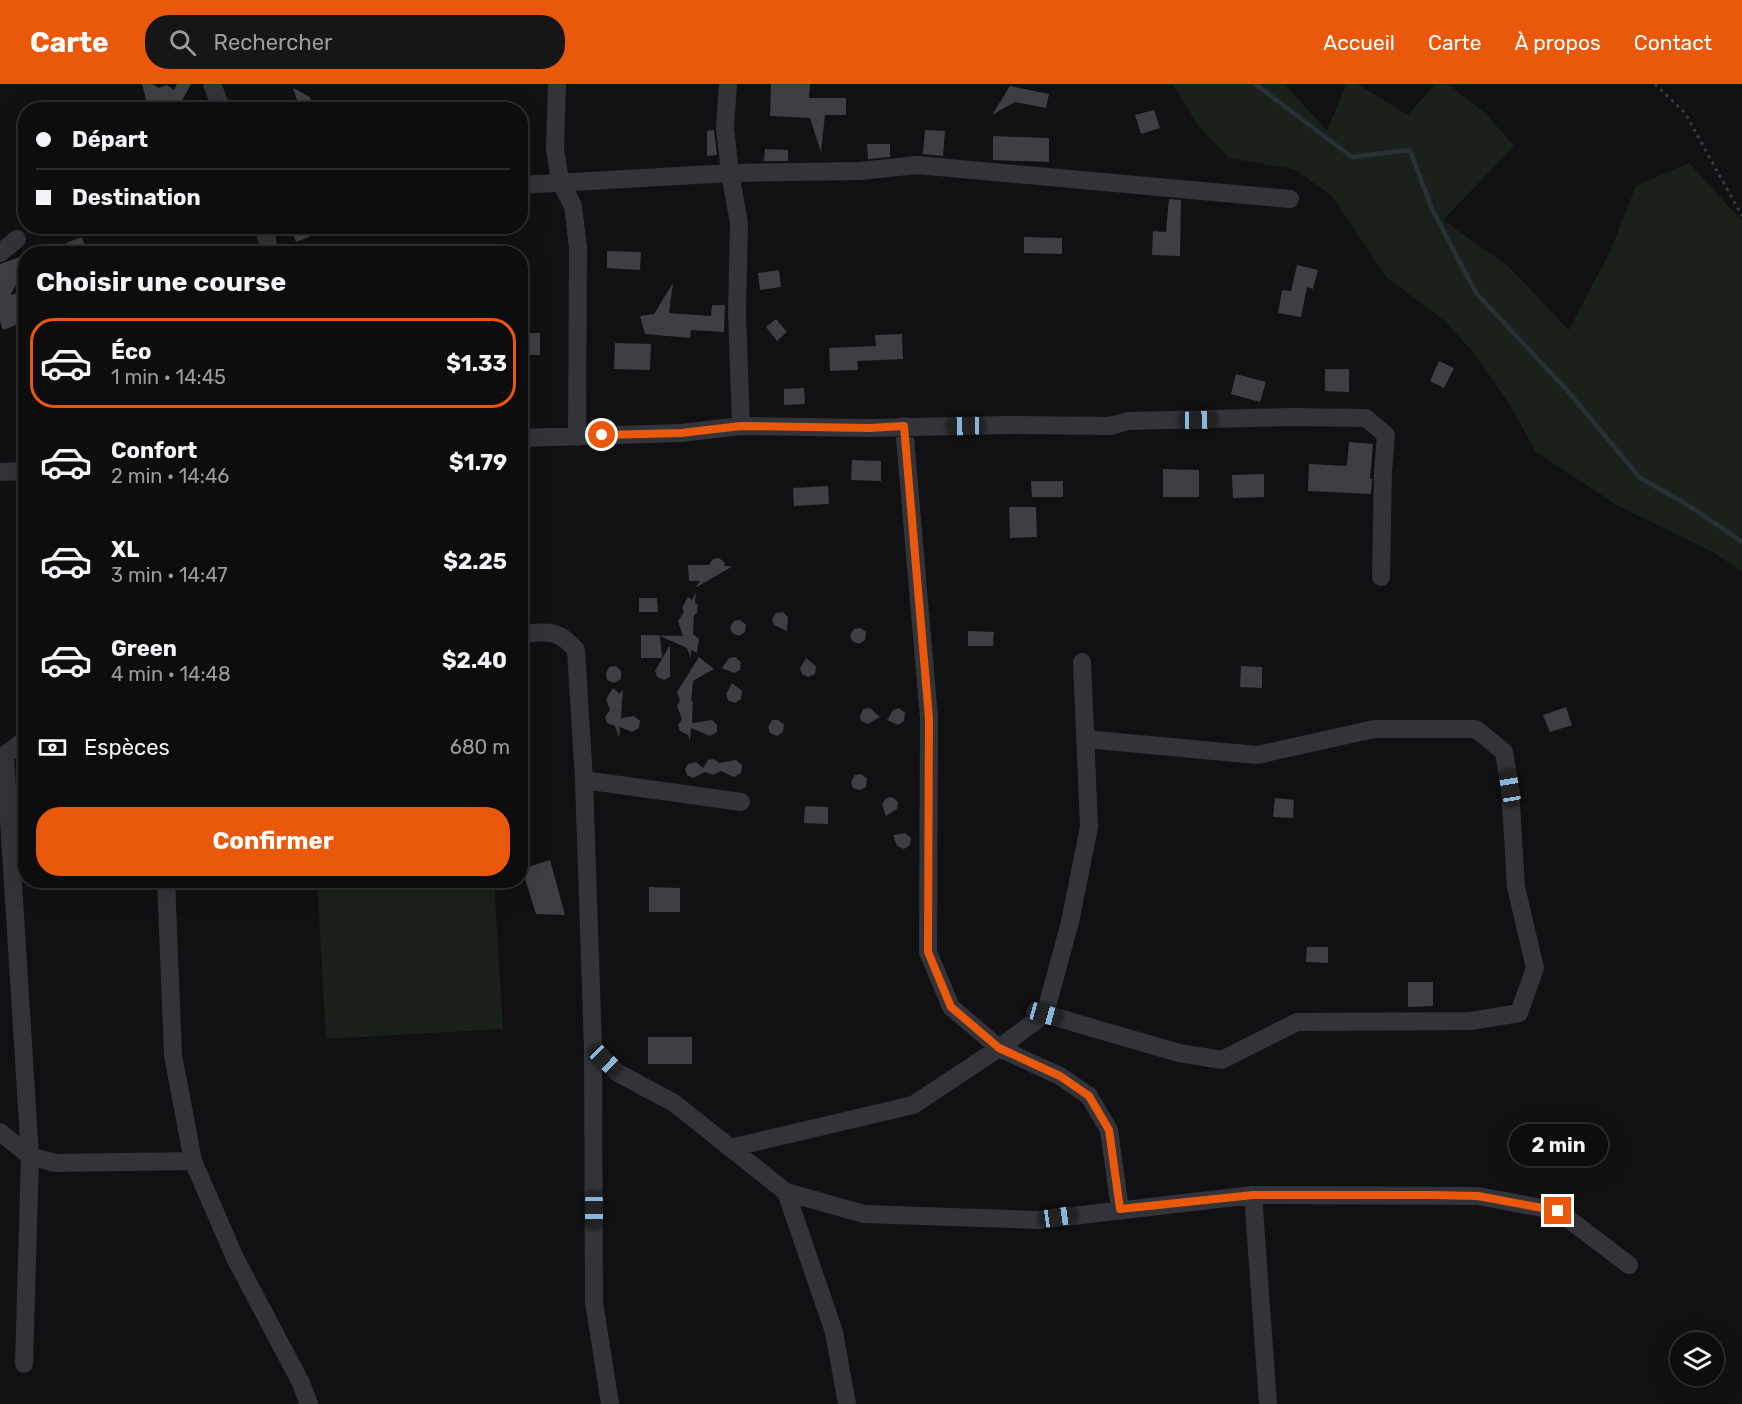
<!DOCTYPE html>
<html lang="fr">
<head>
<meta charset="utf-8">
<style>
	body { margin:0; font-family:Rubik,sans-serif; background:#161617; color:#f1f3f6; height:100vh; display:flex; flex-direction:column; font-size:22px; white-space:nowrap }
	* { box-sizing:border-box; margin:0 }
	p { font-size:20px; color:#9a9c9e }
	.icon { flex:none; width:33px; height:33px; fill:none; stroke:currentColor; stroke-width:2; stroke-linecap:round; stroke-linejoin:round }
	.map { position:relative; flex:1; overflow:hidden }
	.drawer { position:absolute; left:18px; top:162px; width:510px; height:642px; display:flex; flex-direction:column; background:#0d0d0e; border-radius:24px; box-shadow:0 6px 24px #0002,0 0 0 2px #2d2d2e }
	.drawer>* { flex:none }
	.hud { position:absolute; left:18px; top:18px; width:510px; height:132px; border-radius:24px; box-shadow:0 6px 24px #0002,0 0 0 2px #2d2d2e; display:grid; align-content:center; height:132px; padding:0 18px; background:#0d0d0e }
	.buttons { position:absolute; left:1670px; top:1248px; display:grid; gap:12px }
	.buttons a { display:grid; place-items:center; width:54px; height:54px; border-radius:50%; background:#0d0d0e; box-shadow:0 6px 24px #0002,0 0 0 2px #2d2d2e; font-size:30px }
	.end { position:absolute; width:27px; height:27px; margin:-14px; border:8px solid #ea580c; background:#fff; box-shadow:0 0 0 3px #fff }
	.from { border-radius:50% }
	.bubble { position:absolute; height:42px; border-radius:21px; background:#0d0d0e; box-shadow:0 6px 24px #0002,0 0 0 2px #2d2d2e; font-size:20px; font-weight:700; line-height:42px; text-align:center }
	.car { position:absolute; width:18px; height:36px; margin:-18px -9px; border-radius:8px; box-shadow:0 0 4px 2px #0007; background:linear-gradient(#222 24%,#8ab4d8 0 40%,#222 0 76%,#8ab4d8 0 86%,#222 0) }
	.hud b { display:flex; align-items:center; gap:21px; height:57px; font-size:22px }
	.hud b+b { border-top:2px solid #2d2d2e }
	.hud i { width:15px; height:15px; background:#f1f3f6 }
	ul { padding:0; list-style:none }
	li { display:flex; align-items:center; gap:18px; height:90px; margin:0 12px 9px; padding:0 6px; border:3px solid transparent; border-radius:24px }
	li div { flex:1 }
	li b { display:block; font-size:22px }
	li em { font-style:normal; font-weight:700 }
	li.on { border-color:#ea580c }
	li>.icon { width:54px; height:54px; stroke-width:1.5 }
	h2 { padding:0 18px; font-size:27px; line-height:72px }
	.pay { display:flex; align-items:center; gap:15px; height:66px; padding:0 18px; font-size:22px }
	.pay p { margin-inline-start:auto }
	.cta { display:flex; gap:12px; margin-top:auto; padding:12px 18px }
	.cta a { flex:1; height:69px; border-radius:24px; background:#ea580c; color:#fff; font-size:24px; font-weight:700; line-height:69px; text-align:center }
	header { display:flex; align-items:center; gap:36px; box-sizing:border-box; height:84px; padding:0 30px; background:#ea580c; color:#fff }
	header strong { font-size:28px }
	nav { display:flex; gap:33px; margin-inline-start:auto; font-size:21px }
	.search { width:420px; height:54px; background:#161617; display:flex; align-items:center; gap:15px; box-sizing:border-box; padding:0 21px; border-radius:24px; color:#9a9c9e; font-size:22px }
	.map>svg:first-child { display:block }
</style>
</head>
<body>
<header>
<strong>Carte</strong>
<div class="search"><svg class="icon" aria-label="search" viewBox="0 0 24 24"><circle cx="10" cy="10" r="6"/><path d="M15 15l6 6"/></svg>Rechercher</div>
<nav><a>Accueil</a><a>Carte</a><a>À propos</a><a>Contact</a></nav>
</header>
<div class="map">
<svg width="1742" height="1320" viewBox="0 0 1742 1320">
	<rect width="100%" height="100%" fill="#111113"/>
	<path fill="#19211a" d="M1173,0H1285L1327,47L1346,0H1357L1408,31L1435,0H1448L1485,29L1514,62L1443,136L1508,182L1569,246L1611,165L1636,102L1689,79L1742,137V487L1709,466L1620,423L1536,368L1508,318L1473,268L1445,237L1387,194L1331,111L1294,85L1229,74L1199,43Z
		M317,797H494L503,945L326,955Z"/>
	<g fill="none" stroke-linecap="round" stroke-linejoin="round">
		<path stroke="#273238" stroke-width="4.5" d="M1255,0L1352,73L1410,66L1432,125L1476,209L1566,305L1640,394L1685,419L1742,458"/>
	</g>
	<path fill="#3d3f43" d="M142,0H152L159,4L167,1L174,6L177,0H191L177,26H149Z
		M771,0H810L809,14H846V31H825L821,68L810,34L770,32Z
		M1010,2L1049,10L1046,24L1015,18L992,31Z
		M293,4L310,13L311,18L308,22L300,25Z
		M1154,26L1160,44L1141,50L1135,31Z
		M714,46L717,71L707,72V47Z
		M925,46L945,47L943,72L923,70Z
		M993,52L1049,54V78L993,76Z
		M867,60H890V73L868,75Z
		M765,65L788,66V77H764Z
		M1169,115L1181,116L1180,172L1152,171L1153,147L1166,148Z
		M290,142H306L309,153L296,158Z
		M82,153L87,170H70L66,159Z
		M1024,153L1062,154V170L1024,169Z
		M607,167L641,168L640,186L607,184Z
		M26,171V184L10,211L26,207V220L17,222L24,238L3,246L0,237V180Z
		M1297,181L1318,186L1313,205L1307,203L1301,233L1278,229L1282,206L1291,207Z
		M779,186L781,203L760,206L758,189Z
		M673,199L669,229L711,232L712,221H725L724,248L691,246L690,254L645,250L640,232L654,230Z
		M776,235L787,248L777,257L766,243Z
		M520,249H540V271H520Z
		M902,250L903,275L857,277L858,286L830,287L829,264L876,262L875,251Z
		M615,259L651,260L650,286L614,285Z
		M1439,277L1454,284L1444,304L1430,297Z
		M1325,285H1349V308L1325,307Z
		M1236,290L1266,298L1260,318L1231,310Z
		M804,304L805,320L784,321V305Z
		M1349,358L1373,360L1370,395H1372L1371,410L1308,407L1309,380L1347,382Z
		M852,376L881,377V397L851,396Z
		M1163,385L1199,386V413H1163Z
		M1264,390V413L1233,414L1232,391Z
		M1031,397H1063V413H1032Z
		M828,402L829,420L794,422L793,404Z
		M1009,423H1036L1037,453L1010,454Z
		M719,474L725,479L724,482H733L695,504L700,497H689L688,481H709L713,475Z
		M696,508L695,519L698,521L697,529L694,531L693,550L699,555L697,569L691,566V574L687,564L660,552L662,574H641V551L683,552L678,537L684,528L682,524L688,513L692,516Z
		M639,514H657L658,528H639Z
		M783,528L788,533L787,547L774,541L772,535L776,529Z
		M740,536L746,541L745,548L739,552L732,549L730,543L734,537Z
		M860,544L866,548L865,556L859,560L852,557L850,551L854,545Z
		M968,547L994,548L993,562H968Z
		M670,561V593L664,596L657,593L655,587Z
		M699,573L714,585L693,597L691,618L693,616L692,639L712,636L717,641V648L710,652L691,644L690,657L688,651L680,647L678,641L682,635L677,622L680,617L677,608Z
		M735,573L741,578L740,586L734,589L722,584L729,574Z
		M806,574L816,582L815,590L808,593L802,590L800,584Z
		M616,582L621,587V595L614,599L607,596L606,590L609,583Z
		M1241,582L1262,583V604L1240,603Z
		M732,599L742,607L741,615L735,619L728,616L726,610Z
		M613,604L620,610L623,605L621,634L634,632L640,637L639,644L632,648L620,643L619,654L615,642L607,639L605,633L610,626L606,615Z
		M1566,623L1572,641L1550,648L1543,631Z
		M870,624L880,633L868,640L861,637L860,632L863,625Z
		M899,624L905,629L904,637L898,641L887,636L893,626Z
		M772,636H778L784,640L783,648L777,652L770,649L768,643Z
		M714,675L719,679L736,676L742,681L741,689L734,693L721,687L713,691L705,688L693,694L687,691L685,685L688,680L696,678L703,684L708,676Z
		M861,690L867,695L866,703L860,706L853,704L851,698L855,691Z
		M892,713L898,718L897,725L886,732L882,720L886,714Z
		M1275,714L1294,716L1293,734L1273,733Z
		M805,722L828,723V740L804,739Z
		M905,749L911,754L910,761L904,765L897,762L893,751Z
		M550,776L565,831L536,830L522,785Z
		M649,803L680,804V828H649Z
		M1307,863H1328V879L1306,878Z
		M1408,898H1433V922L1408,923Z
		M648,953H692V980H648Z"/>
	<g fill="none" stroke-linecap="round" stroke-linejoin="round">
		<path stroke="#383b40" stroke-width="3" stroke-dasharray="3 4.5" stroke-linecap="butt" d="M1655,0L1685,29L1742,132"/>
		<path stroke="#323439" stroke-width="18" d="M212,0L222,26
			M557,0L555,65L560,97L573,122L578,164L577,353
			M728,0L725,44L730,89L739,139L737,229L741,342
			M520,101L730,89L860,87L917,81L1290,115
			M264,142L270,170
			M0,169L17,155
			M904,342L929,634L928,868L951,923L999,964L1060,992L1089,1012L1109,1046L1120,1125
			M520,354L681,349L741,342L869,344L1008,341L1110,342L1128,337L1291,333L1366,334L1386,351L1383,387L1381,493
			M0,388L26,387
			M520,550C547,548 557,544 576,566L584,696L593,964L618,989L674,1019L786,1108L864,1130L1038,1136L1253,1111L1268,1320
			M5,671L30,1072L24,1280
			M0,681L5,671L26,655
			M584,696L741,718
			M166,796L173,971L193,1077L235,1174L301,1299L309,1320
			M1045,930L1179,969L1222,976L1297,938L1471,937L1519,929L1535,884L1516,803L1510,704L1504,668L1476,645H1374L1257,671L1085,655
			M593,964L594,1218L610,1320
			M0,1048L30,1072L55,1079L193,1077
			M730,1064L913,1021L999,964L1045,930L1070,838L1089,743L1082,578
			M786,1108L834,1248L847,1320
			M1253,1111L1478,1112L1558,1127L1629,1181"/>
	</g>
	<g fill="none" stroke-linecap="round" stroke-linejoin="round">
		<path stroke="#ea580c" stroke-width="8" d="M602,351L681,349L741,342L869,344L904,342L929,634L928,868L951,923L999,964L1060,992L1089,1012L1109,1046L1120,1125L1253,1111H1433L1478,1112L1558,1127"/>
	</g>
</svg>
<div class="buttons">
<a><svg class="icon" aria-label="layers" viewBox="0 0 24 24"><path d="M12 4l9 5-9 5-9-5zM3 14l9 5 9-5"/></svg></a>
</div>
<i class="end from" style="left:602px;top:351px"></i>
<i class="end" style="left:1558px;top:1127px"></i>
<div class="bubble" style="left:1509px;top:1040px;width:99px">2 min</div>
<i class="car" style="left:1198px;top:336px;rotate:89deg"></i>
<i class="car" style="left:966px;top:342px;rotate:269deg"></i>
<i class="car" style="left:1510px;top:704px;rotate:350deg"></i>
<i class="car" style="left:1044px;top:930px;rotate:106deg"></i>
<i class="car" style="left:605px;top:976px;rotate:134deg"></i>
<i class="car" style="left:594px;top:1126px;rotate:180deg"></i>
<i class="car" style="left:1058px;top:1133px;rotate:82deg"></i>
<div class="hud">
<b><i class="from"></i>Départ</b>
<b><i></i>Destination</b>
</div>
<section class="drawer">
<h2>Choisir une course</h2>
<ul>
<li class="on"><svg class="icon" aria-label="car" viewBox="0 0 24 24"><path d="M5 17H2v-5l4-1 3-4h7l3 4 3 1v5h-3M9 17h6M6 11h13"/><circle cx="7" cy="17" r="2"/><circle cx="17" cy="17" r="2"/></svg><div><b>Éco</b><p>1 min · 14:45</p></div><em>$1.33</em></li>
<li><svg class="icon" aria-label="car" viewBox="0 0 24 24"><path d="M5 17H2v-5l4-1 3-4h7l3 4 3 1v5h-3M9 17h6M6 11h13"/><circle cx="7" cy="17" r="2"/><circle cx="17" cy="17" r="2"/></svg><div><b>Confort</b><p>2 min · 14:46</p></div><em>$1.79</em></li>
<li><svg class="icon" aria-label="car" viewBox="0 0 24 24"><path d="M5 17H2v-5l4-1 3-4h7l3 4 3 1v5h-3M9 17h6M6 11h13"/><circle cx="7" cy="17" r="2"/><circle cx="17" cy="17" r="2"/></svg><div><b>XL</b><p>3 min · 14:47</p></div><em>$2.25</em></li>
<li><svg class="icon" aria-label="car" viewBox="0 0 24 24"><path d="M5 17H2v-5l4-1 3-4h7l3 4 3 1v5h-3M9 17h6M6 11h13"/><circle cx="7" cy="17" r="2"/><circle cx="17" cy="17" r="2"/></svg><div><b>Green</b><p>4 min · 14:48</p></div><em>$2.40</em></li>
</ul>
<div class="pay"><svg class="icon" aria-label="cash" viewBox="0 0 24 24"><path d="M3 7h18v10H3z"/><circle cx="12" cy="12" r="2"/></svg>Espèces<p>680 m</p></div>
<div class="cta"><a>Confirmer</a></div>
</section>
</div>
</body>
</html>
